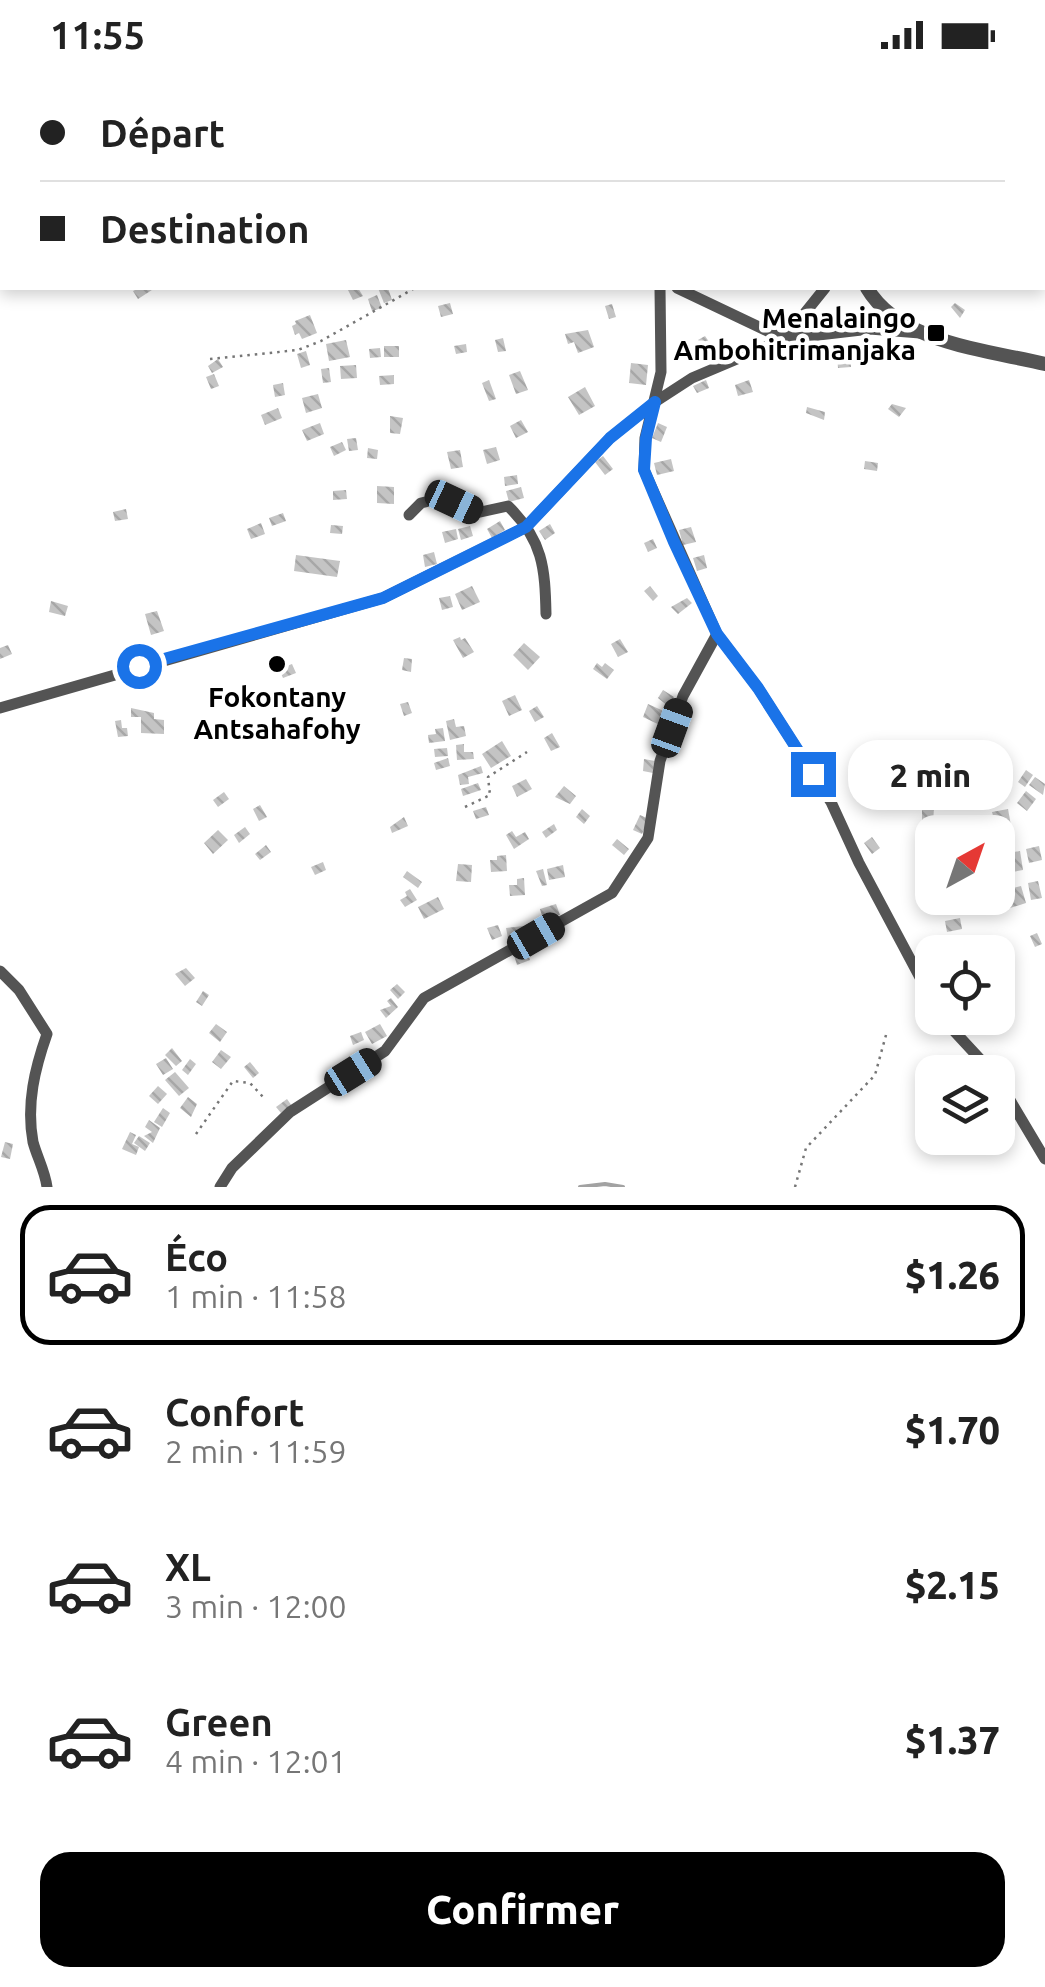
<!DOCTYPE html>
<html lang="fr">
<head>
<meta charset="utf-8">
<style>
	body { margin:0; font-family:Ubuntu,sans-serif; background:#f2f2f2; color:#222; height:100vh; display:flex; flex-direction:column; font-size:38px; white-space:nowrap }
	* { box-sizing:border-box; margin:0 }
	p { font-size:32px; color:#767676 }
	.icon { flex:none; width:55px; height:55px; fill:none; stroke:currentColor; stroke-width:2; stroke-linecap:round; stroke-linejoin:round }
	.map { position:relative; height:1117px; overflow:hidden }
	.panel { display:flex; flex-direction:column; background:#fff; flex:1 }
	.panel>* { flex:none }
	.guide { position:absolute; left:0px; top:0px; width:1045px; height:220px; box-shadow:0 5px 15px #0003; display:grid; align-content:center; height:220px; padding:0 40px; background:#fff }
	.needle { width:65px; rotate:40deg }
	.tools { position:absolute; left:915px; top:745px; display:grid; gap:20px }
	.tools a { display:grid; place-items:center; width:100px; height:100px; border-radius:20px; background:#fff; box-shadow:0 5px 15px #0003; font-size:50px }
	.end { position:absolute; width:45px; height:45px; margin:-22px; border:12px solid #1a73e8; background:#fff; box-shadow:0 0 0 5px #fff }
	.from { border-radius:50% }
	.bubble { position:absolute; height:70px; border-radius:30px; background:#fff; box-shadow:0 5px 15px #0003; font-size:32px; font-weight:800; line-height:70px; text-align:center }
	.car { position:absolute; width:30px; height:60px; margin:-30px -15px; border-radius:12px; box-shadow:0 0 8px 2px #0007; background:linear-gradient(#222 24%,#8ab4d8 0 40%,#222 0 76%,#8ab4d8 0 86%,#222 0) }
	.guide b { display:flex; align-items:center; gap:35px; height:95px; font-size:38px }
	.guide b+b { border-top:2px solid #e0e0e0 }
	.guide i { width:25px; height:25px; background:#222 }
	ul { padding:18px 0 0; list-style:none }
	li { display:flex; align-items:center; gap:30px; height:140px; margin:0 20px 15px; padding:0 20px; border:5px solid transparent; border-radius:30px }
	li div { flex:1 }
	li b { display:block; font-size:38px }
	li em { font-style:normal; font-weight:800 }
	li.current { border-color:#000 }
	li>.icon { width:90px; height:90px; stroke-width:1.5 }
	.action { display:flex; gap:20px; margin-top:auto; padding:20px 40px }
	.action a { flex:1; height:115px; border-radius:30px; background:#000; color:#fff; font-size:40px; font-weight:800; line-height:115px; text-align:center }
	.status { display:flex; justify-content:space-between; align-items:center; height:70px; padding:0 50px; background:#fff; direction:ltr }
	.status svg { height:28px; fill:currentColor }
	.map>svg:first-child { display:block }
</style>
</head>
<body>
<div class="status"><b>11:55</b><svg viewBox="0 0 49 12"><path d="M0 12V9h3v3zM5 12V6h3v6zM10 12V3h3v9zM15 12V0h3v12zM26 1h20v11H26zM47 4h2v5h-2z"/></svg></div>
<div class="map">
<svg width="1045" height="1117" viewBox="0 0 1045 1117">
	<defs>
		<pattern id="wetland-marsh" width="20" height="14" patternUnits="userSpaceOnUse" patternTransform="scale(2.5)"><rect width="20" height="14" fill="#dbdbdb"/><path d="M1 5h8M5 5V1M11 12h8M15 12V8" fill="none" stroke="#bababa"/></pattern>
		<pattern id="building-back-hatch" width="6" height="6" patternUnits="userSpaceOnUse" patternTransform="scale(2.5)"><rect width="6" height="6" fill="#c4c4c4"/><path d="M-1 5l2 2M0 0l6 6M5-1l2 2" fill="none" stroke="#a7a7a7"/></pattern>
	</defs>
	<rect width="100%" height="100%" fill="#fff"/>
	<path fill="url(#wetland-marsh)" d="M497,0H657V2H494Z"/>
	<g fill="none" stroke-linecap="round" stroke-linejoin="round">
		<path stroke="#a2a2a2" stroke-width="4" d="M580,1117L605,1114L623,1117"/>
	</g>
	<path fill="url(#building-back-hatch)" d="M139,218H155L138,229L133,221Z
		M347,218H358L363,226L353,230Z
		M378,218H388L392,230L384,233Z
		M377,225L382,238L372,241L368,229Z
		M450,233L453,244L441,247L438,236Z
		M955,233L965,240L960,248L951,237Z
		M612,234L616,247L609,249L605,236Z
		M310,245L317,263L302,269L299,263L295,265L292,256L296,254L295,251Z
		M588,260L594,277L578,283L574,272L568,274L565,264Z
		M705,266L714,279L708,282L698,270Z
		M503,268L506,281L498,282L495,270Z
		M346,270L350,287L329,291L326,274Z
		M466,274L467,282L456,284L454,276Z
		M384,276H399V287H384Z
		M380,278L381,287L370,288L369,279Z
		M306,281L310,295L301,298L297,284Z
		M850,283L851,297L838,298L837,284Z
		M218,289L223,297L212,303L208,296Z
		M631,293L648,295L646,315L629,313Z
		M356,295L357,308L341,309L340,296Z
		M329,298L331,312L323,313L321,299Z
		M520,301L528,320L516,324L509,305Z
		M214,304L219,316L211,319L206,307Z
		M394,305V314L380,315L379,306Z
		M489,310L496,329L489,331L482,313Z
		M706,310L709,318L697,323L693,316Z
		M749,310L753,322L738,326L735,315Z
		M283,313L285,325L275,327L273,315Z
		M585,317L595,336L579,345L568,327Z
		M318,324L322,338L306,343L302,328Z
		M892,334L906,338L899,347L888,339Z
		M807,337L825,342L824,350L806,343Z
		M278,338L282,348L265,355L261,345Z
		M390,346L403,348L400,364L390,363Z
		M521,350L528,362L516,368L510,356Z
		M320,353L324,364L307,371L302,360Z
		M658,353L667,357L661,372L652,368Z
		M356,368L358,380L349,381L347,369Z
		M342,372L346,380L334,386L330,377Z
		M496,377L500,390L487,394L483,380Z
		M368,378L378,380L377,389L367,388Z
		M460,380L463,397L451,399L447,382Z
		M603,386L613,399L605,405L595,392Z
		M671,389L674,401L657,405L654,393Z
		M865,391L878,393L877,401L864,399Z
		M517,405L518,414L505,416L504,407Z
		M377,416L394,417V434L377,433Z
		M521,417L524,428L509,432L506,421Z
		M346,420L347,429L333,430V421Z
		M126,439L128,449L115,451L113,442Z
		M283,443L286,451L272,456L269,448Z
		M500,451L505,460L492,468L487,459Z
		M261,453L265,464L251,469L247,459Z
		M550,454L555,463L545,470L539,461Z
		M331,455L343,456L342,464L330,463Z
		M470,456L473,466L461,470L458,459Z
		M691,457L696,472L683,475L679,460Z
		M456,459L458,469L445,473L442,462Z
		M653,469L657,478L648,482L644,473Z
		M434,482L437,494L425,497L423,485Z
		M296,485L340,491L337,507L294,501Z
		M704,485L707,498L697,501L693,488Z
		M472,516L480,532L462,540L455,524Z
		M650,516L658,526L653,531L644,521Z
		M450,526L453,537L442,540L439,528Z
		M687,528L692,533L678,544L671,537Z
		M51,531L68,536L65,546L49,542Z
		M157,541L164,561L151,565L145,544Z
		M460,567L461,570L465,568L474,582L463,588L453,570Z
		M620,569L628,582L618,587L611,574Z
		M524,573L540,587L528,600L513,585Z
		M8,575L12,584L0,589V578Z
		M404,588L412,589L411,602L402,600Z
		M597,593L602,597L605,593L614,600L607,609L593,599Z
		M292,594L296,603L283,608L279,599Z
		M663,620L674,627L668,636L658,628Z
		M515,625L522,640L509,646L502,631Z
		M408,632L412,643L404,646L400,634Z
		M648,634L668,643L662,656L643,647Z
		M537,636L544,647L535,652L529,641Z
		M131,638L154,643V649L164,650V664L141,663V647H131Z
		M454,649L456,657L464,656L466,666L450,670L446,651Z
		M121,650L122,658H127L128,666L118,667L115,651Z
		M443,658L445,671L429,673L428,665L436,664L435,659Z
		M552,663L560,677L551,681L544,668Z
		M502,671L511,686L491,698L482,684Z
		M464,674V682H473L474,689L457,690L456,675Z
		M447,678L448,686L435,687L434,679Z
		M448,688L450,696L436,700L434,693Z
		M644,689L655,691L653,703L643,701Z
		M925,695H934L933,707H925Z
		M481,696L483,703L468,707L469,714L460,715L458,705Z
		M1026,700L1033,705L1025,717L1018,712Z
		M1035,707L1045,714L1043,725L1029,715Z
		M526,709L532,719L517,727L512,716Z
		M932,709L934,726L920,728L919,720H925L924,710Z
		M478,713L481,720L463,726L461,719Z
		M564,716L576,726L570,734L555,727Z
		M1026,721L1036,729L1027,741L1017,733Z
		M224,722L229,729L218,737L213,730Z
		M260,735L267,747L259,751L253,739Z
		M486,737L489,745L476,749L473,741Z
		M922,737H934L933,754L922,753Z
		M582,739L590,746L584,754L576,747Z
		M1008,739L1012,761L998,764L992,742Z
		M640,745L649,749L642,764L633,760Z
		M404,747L408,756L392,763L390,757Z
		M554,754L557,760L546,768L542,762Z
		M245,757L250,764L239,773L234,765Z
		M218,760L228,770L213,784L204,773Z
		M512,761L516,767L525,762L529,769L514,779L506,765Z
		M872,767L880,778L872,784L864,773Z
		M617,769L629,779L624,785L612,775Z
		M932,772L930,788L922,789L920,774Z
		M266,775L271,782L260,790L255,784Z
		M1039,776L1042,790L1029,793L1026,779Z
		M1020,781L1023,800L1001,804L998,785Z
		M506,785L507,801L491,802L490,790H497V786Z
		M323,792L326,800L315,805L311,797Z
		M458,794L472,795L471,812L456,811Z
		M563,795L565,807L549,810L547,799Z
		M543,799L547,815L542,816L536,801Z
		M932,800V809L922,810V801Z
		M407,801L422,812L418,818L403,807Z
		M524,808L525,825L510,826L509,815H517V809Z
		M1038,811L1042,828L1031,830L1028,813Z
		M1021,816L1026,833L1010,838L1005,820Z
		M410,819L417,830L405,837L400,830L407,826L405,822Z
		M438,827L444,839L424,849L418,837Z
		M556,834L560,845L543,850L540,839Z
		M960,848L962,859L947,862L945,851Z
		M498,855L502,866L492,870L487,858Z
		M524,856L525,866L508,868L506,858Z
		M1037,863L1042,874L1035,877L1030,866Z
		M527,881L530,890L517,895L514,885Z
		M186,898L195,908L185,916L175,904Z
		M998,901L1005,909L1001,913L1005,917L998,924Z
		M397,914L405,922L398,929L390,920Z
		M203,921L209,925L202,936L196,932Z
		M391,928L398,937L386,948L380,940L391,936L387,931Z
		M216,954L227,962L220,972L209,963Z
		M380,954L387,966L372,974L365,962Z
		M361,962L364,970L353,975L350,966Z
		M172,978L182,991L176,996L165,985Z
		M221,980L231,987L221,999L212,992Z
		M166,988L173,999L163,1005L156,994Z
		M190,989L196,994L188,1005L182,1000Z
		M250,992L259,1003L253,1008L244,997Z
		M175,1002L189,1018L179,1026L165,1010Z
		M158,1016L167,1024L158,1034L149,1026Z
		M188,1027L197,1034L191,1047L180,1038Z
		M287,1029L292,1036L281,1043L276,1037Z
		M163,1038L170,1043L162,1057L154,1052Z
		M149,1050L160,1058L153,1073L144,1066L152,1062L145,1057Z
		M130,1062L136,1065L132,1074L139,1077L136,1085L122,1079Z
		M139,1066L150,1073L145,1081L134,1073Z
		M5,1072L13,1074L10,1089L1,1087Z"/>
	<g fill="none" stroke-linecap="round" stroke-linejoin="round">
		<path stroke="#767676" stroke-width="2.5" stroke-dasharray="2.5 5" stroke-linecap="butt" d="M210,289L298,280L321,271L415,218
			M465,737L490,725L488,707L527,682
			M196,1064L233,1011L250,1013L265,1029
			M795,1117L806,1078L875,1005L886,965"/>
		<path stroke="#545454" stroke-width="11" d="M266,0L271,2
			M987,0V2
			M661,2V0
			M1042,166H1045
			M1042,207L1045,213
			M660,218L661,302L645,368L644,400L717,564L758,618L831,732L859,793L932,930
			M677,218L784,269L825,218
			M409,445L421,433L438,429L454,432L476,443L508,436C543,470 545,498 546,544
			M0,638L383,528L526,457L610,368L655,332L692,308L784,269L870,259L920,263
			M0,901L19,920L47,964C35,998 26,1034 33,1072C37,1087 45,1101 47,1117
			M942,948L992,1002
			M998,1010L1045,1089
			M220,1117L232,1098L290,1042L385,981L424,928L612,823L648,768L660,691L683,626L717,564"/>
		<path stroke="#545454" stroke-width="14" d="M977,2L978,0
			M867,218C899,273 987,280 1045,294"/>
	</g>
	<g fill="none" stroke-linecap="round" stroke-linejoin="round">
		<path stroke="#1a73e8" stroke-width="12" d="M139,596L383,528L526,457L610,368L655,332L646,368L644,400L674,472L717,564L758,618L813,704"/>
	</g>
	<g fill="#000" stroke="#fff" stroke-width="4">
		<rect x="926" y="253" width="20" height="20" rx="5"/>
		<circle cx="277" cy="594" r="10"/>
	</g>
	<g text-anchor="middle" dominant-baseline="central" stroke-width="9" stroke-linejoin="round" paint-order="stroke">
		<g font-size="28" font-weight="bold" fill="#000" stroke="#fff" text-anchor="end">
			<text x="916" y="247">Menalaingo<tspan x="916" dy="32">Ambohitrimanjaka</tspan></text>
			<text x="277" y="626" text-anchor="middle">Fokontany<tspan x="277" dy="32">Antsahafohy</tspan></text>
		</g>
	</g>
</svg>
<div class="tools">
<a><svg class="needle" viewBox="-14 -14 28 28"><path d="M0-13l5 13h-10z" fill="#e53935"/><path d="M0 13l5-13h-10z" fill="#767676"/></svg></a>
<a><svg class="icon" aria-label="locate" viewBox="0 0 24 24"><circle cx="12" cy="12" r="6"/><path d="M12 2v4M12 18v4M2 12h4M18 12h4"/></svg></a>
<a><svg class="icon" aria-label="layers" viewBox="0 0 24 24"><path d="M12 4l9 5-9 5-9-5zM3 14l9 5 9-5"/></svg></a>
</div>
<i class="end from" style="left:139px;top:596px"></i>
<i class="end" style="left:813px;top:704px"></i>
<div class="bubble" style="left:848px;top:670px;width:165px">2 min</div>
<i class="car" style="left:454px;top:432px;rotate:115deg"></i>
<i class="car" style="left:672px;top:658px;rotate:20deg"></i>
<i class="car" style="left:536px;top:866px;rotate:60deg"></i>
<i class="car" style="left:353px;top:1002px;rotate:58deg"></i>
<div class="guide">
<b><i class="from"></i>Départ</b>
<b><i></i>Destination</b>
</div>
</div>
<section class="panel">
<ul>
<li class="current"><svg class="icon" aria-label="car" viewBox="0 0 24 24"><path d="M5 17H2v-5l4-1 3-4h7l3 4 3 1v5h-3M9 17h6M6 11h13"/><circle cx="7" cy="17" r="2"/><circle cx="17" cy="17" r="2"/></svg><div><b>Éco</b><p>1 min · 11:58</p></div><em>$1.26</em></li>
<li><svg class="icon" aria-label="car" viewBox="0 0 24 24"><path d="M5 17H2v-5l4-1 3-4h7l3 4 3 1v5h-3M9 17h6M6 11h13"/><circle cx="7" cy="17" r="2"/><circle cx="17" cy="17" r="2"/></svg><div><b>Confort</b><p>2 min · 11:59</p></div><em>$1.70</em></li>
<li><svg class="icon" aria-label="car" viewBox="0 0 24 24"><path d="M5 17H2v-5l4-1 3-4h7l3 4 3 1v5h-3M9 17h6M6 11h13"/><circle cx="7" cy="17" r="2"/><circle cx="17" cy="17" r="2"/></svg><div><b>XL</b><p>3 min · 12:00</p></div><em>$2.15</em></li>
<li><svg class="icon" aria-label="car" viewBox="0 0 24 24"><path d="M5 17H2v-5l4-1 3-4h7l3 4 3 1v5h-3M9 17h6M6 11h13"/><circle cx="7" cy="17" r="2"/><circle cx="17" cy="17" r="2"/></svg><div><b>Green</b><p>4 min · 12:01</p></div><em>$1.37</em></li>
</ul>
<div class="action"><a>Confirmer</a></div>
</section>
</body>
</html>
